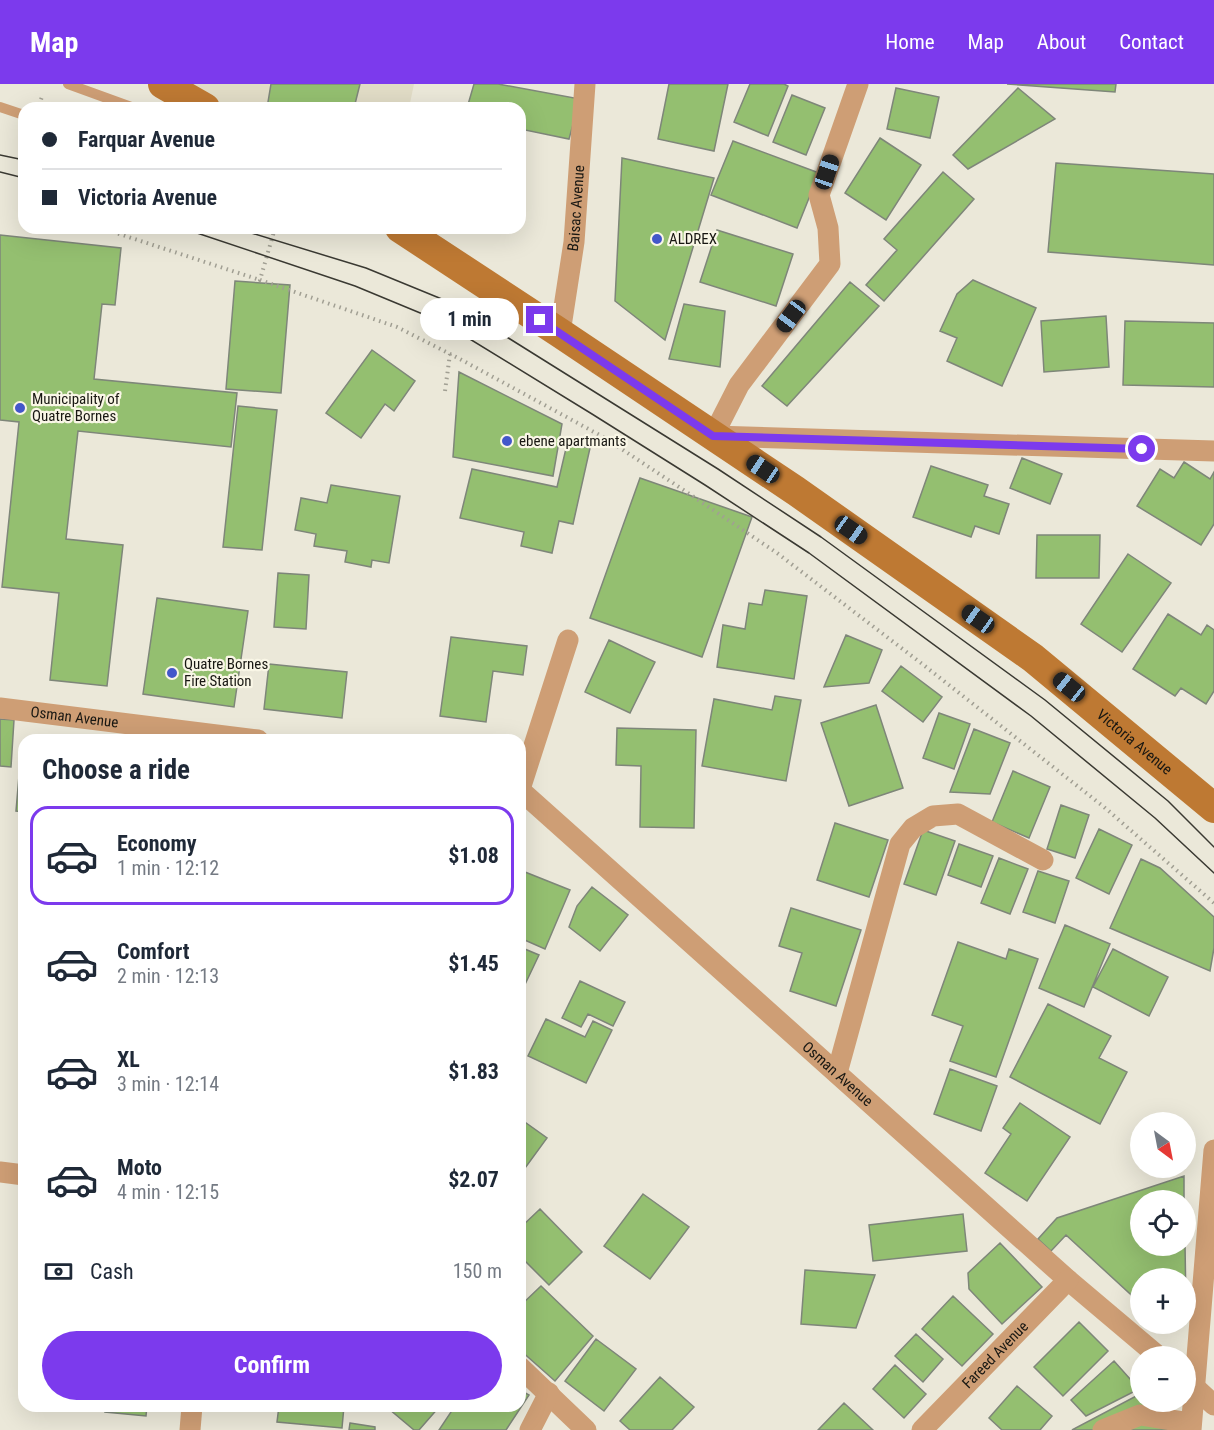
<!DOCTYPE html>
<html lang="en">
<head>
<meta charset="utf-8">
<style>
	body { margin:0; font-family:"Roboto Condensed",sans-serif; background:#f6f6f7; color:#1f2937; height:100vh; display:flex; flex-direction:column; font-size:22px; white-space:nowrap }
	* { box-sizing:border-box; margin:0 }
	p { font-size:20px; color:#747a83 }
	.icon { flex:none; width:33px; height:33px; fill:none; stroke:currentColor; stroke-width:2; stroke-linecap:round; stroke-linejoin:round }
	.map { position:relative; flex:1; overflow:hidden }
	.drawer { position:absolute; left:18px; top:650px; width:508px; height:678px; display:flex; flex-direction:column; background:#fff; border-radius:18px; box-shadow:0 6px 24px #0002 }
	.drawer>* { flex:none }
	.hud { position:absolute; left:18px; top:18px; width:508px; height:132px; border-radius:18px; box-shadow:0 6px 24px #0002; display:grid; align-content:center; height:132px; padding:0 24px; background:#fff }
	.needle { width:39px; rotate:148deg }
	.buttons { position:absolute; left:1130px; top:1028px; display:grid; gap:12px }
	.buttons a { display:grid; place-items:center; width:66px; height:66px; border-radius:50%; background:#fff; box-shadow:0 6px 24px #0002; font-size:30px }
	.end { position:absolute; width:27px; height:27px; margin:-14px; border:8px solid #7c3aed; background:#fff; box-shadow:0 0 0 3px #fff }
	.from { border-radius:50% }
	.bubble { position:absolute; height:42px; border-radius:21px; background:#fff; box-shadow:0 6px 24px #0002; font-size:20px; font-weight:700; line-height:42px; text-align:center }
	.car { position:absolute; width:18px; height:36px; margin:-18px -9px; border-radius:8px; box-shadow:0 0 4px 2px #0007; background:linear-gradient(#222 24%,#8ab4d8 0 40%,#222 0 76%,#8ab4d8 0 86%,#222 0) }
	.hud b { display:flex; align-items:center; gap:21px; height:57px; font-size:22px }
	.hud b+b { border-top:2px solid #e0e1e3 }
	.hud i { width:15px; height:15px; background:#1f2937 }
	ul { padding:0; list-style:none }
	li { display:flex; align-items:center; gap:18px; height:99px; margin:0 12px 9px; padding:0 12px; border:3px solid transparent; border-radius:18px }
	li div { flex:1 }
	li b { display:block; font-size:22px }
	li em { font-style:normal; font-weight:700 }
	li.active { border-color:#7c3aed }
	li>.icon { width:54px; height:54px; stroke-width:1.5 }
	h2 { padding:0 24px; font-size:27px; line-height:72px }
	.pay { display:flex; align-items:center; gap:15px; height:66px; padding:0 24px; font-size:22px }
	.pay p { margin-inline-start:auto }
	.cta { display:flex; gap:12px; margin-top:auto; padding:12px 24px }
	.cta a { flex:1; height:69px; border-radius:36px; background:#7c3aed; color:#fff; font-size:24px; font-weight:700; line-height:69px; text-align:center }
	header { display:flex; align-items:center; gap:36px; box-sizing:border-box; height:84px; padding:0 30px; background:#7c3aed; color:#fff }
	header strong { font-size:28px }
	nav { display:flex; gap:33px; margin-inline-start:auto; font-size:21px }
	.map>svg:first-child { display:block }
</style>
</head>
<body>
<header>
<strong>Map</strong>
<nav><a>Home</a><a>Map</a><a>About</a><a>Contact</a></nav>
</header>
<div class="map">
<svg width="1214" height="1346" viewBox="0 0 1214 1346">
	<rect width="100%" height="100%" fill="#ebe8d9"/>
	<path fill="#e1dcc6" d="M181,0H414L409,24H205Z"/>
	<path fill="#94bf70" stroke="#7e8679" stroke-width="1.5" d="M271,0H360L354,24H267Z
		M474,0H498L580,15L569,55L520,45V24H467Z
		M669,0H728L714,67L658,55Z
		M750,0H784L788,2L768,52L734,38Z
		M1007,0H1116L1115,8Z
		M896,4L939,13L930,54L887,45Z
		M1018,4L1055,35L968,85L953,71Z
		M792,11L825,24L806,71L773,58Z
		M880,54L921,81L886,136L845,109Z
		M733,57L819,89L797,144L711,111Z
		M622,74L714,94L665,256L615,217Z
		M1056,79L1214,90V181L1048,168Z
		M943,88L974,115L884,217L866,201L897,166L884,155Z
		M717,146L793,170L776,222L700,198Z
		M0,151L121,164L115,221L102,220L94,295L237,309L231,363L78,347L66,455L123,461L107,602L50,596L59,509L2,503L19,338L0,336Z
		M973,196L1036,224L1002,302L947,277L957,254L940,247L957,210Z
		M235,197L290,201L281,309L226,305Z
		M850,198L879,222L787,322L762,302Z
		M684,220L725,227L720,283L669,275Z
		M1106,232L1109,283L1044,288L1041,237Z
		M1125,237L1214,239V303L1123,301Z
		M372,266L415,297L394,327L385,320L361,354L326,329Z
		M459,288L562,340L553,392L453,373Z
		M238,322L277,326L262,466L223,463Z
		M567,360L590,364L573,440L559,437L552,469L521,462L524,448L460,434L472,385L557,403Z
		M1022,374L1062,390L1050,420L1010,404Z
		M1184,378L1210,395L1214,388V440L1201,461L1137,422L1160,385L1174,394Z
		M931,382L988,401L984,412L1009,420L999,450L975,442L971,453L913,433Z
		M640,394L752,433L702,573L590,534Z
		M331,401L400,412L389,479L372,476L371,483L345,478L347,467L314,462L316,450L295,446L301,414L327,419Z
		M1037,451H1100L1099,494H1036Z
		M1128,470L1171,499L1122,568L1081,540Z
		M278,489L309,491L306,545L274,543Z
		M765,506L807,512L794,595L717,583L723,541L745,545L749,519L762,521Z
		M157,514L248,527L234,623L143,610Z
		M1168,530L1201,551L1207,541L1214,546V607L1206,620L1181,604L1175,612L1133,585Z
		M846,551L882,566L869,599L824,603Z
		M451,553L527,562L523,591L493,587L486,638L440,632Z
		M609,556L655,578L630,629L585,608Z
		M269,580L347,588L342,634L264,625Z
		M901,582L942,613L923,638L882,607Z
		M775,612L801,616L786,697L702,682L714,615L772,626Z
		M876,621L903,704L849,722L821,639Z
		M939,629L970,640L954,685L923,674Z
		M0,635L14,636L11,683L0,682Z
		M617,644L696,646L694,744L640,743L641,682L616,681Z
		M974,645L1010,659L990,710L950,708Z
		M21,668H24V728L16,727Z
		M1013,687L1050,703L1029,754L992,738Z
		M1061,721L1089,731L1075,774L1047,765Z
		M835,739L888,756L869,813L817,796Z
		M1099,745L1132,761L1109,810L1076,794Z
		M923,746L955,757L936,811L904,800Z
		M959,760L993,772L981,803L948,791Z
		M999,774L1028,785L1010,830L981,819Z
		M1141,775L1160,784L1214,833V864L1210,887L1110,844Z
		M520,786L570,806L545,865L520,854Z
		M1038,787L1069,797L1055,839L1023,828Z
		M592,803L628,831L600,867L569,843L577,822Z
		M791,824L861,846L836,922L790,907L802,869L779,862Z
		M1065,841L1110,860L1084,923L1039,904Z
		M958,858L1006,875L1009,865L1038,875L996,993L950,977L963,942L932,931Z
		M520,863L539,871L520,911Z
		M1113,865L1168,893L1149,932L1093,903Z
		M580,897L625,918L613,942L588,930L581,943L562,934Z
		M1048,920L1111,952L1099,974L1127,988L1100,1040L1010,993Z
		M546,935L585,953L593,937L612,946L586,999L528,972Z
		M950,985L997,1002L981,1047L934,1030Z
		M1020,1019L1070,1053L1027,1117L985,1089L1011,1050L1003,1044Z
		M522,1036L547,1054L520,1091V1038Z
		M1184,1092V1116H1140V1161H1185V1160L1186,1222L1185,1223V1194H1140V1219L1066,1151L1051,1167L1038,1155L1057,1134Z
		M643,1110L689,1143L650,1195L604,1162Z
		M540,1125L582,1168L549,1201L520,1172V1144Z
		M963,1130L967,1167L873,1177L869,1141Z
		M1000,1159L1042,1203L1002,1240L969,1205L968,1189Z
		M805,1186L875,1191L856,1244L801,1240Z
		M541,1202L593,1252L555,1297L520,1266V1222Z
		M953,1212L993,1250L962,1282L922,1245Z
		M1079,1238L1108,1267L1063,1312L1034,1283Z
		M916,1250L943,1275L923,1298L895,1272Z
		M596,1255L636,1285L604,1327L565,1297Z
		M1114,1277L1139,1305L1086,1332L1071,1316Z
		M895,1281L926,1310L904,1334L873,1305Z
		M660,1293L694,1323L672,1346H630L620,1337Z
		M1017,1302L1052,1332L1040,1346H1002L989,1334Z
		M520,1306L529,1311L506,1346H439L455,1322H520Z
		M1140,1310V1317H1148L1168,1334L1167,1346H1072Z
		M844,1319L873,1346H818Z
		M106,1322H147L146,1332L105,1328Z
		M279,1322H344L342,1344L277,1338Z
		M390,1322H440L419,1346H414L389,1325Z
		M350,1339L375,1343V1346H349Z"/>
	<g fill="none" stroke-linecap="round" stroke-linejoin="round">
		<path stroke="#a19f93" stroke-width="4" stroke-dasharray="1.5 4.5" stroke-linecap="butt" d="M39,21L43,10
			M101,144L260,196
			M275,144L260,196L397,243L460,275L605,354L685,407L777,469L921,579L1104,723L1214,819
			M445,307L450,270"/>
		<path stroke="#ce9e75" stroke-width="10" d="M68,0L134,24
			M0,23L24,31"/>
		<g stroke="#ce9e75" stroke-width="21">
			<path d="M858,0L819,111L828,144L830,180L739,301L713,352L1214,367"/>
			<path id="s1" d="M560,249L574,158L585,0"/>
			<path id="s2" d="M0,624L258,656"/>
			<path d="M520,705L568,556"/>
			<path id="s3" d="M520,706L1068,1196L1158,1272"/>
			<path d="M837,989L900,760L913,744L933,732L958,730L1043,776"/>
			<path d="M0,1088L24,1091"/>
			<path d="M520,1283L586,1346"/>
			<path d="M1188,1297L1214,1321"/>
			<path d="M190,1346L192,1322"/>
			<path d="M530,1346L549,1309"/>
			<path id="s4" d="M922,1346L1068,1196"/>
			<path d="M1103,1346L1140,1331L1191,1339"/>
			<path d="M1191,1346L1214,1066"/>
		</g>
		<g stroke="#be7933" stroke-width="30">
			<path d="M163,0L205,24"/>
			<path id="s5" d="M400,144L560,249L796,407L1033,574L1214,724"/>
		</g>
		<path stroke="#3a3932" stroke-width="1.5" d="M0,71L24,76
			M0,88L24,94
			M182,144L355,202L442,238L592,330L705,401L809,469L1031,632L1155,734L1214,789
			M235,144L366,184L454,220L718,385L821,453L1045,616L1168,717L1214,763"/>
	</g>
	<g fill="none" stroke-linecap="round" stroke-linejoin="round">
		<path stroke="#7c3aed" stroke-width="8" d="M540,236L713,352L1142,365"/>
	</g>
	<g fill="#4357ca" stroke="#f9f6e6" stroke-width="2">
		<circle cx="657" cy="155" r="6"/>
		<circle cx="20" cy="324" r="6"/>
		<circle cx="507" cy="357" r="6"/>
		<circle cx="172" cy="589" r="6"/>
	</g>
	<g text-anchor="middle" dominant-baseline="central" stroke-width="4.5" stroke-linejoin="round" paint-order="stroke">
		<g font-size="15" fill="#181712" stroke="#f9f6e6">
			<text stroke="none"><textPath href="#s1" startOffset="126">Baisac Avenue</textPath></text>
			<text stroke="none"><textPath href="#s2" startOffset="75">Osman Avenue</textPath></text>
			<text stroke="none"><textPath href="#s5" startOffset="897">Victoria Avenue</textPath></text>
			<text stroke="none"><textPath href="#s3" startOffset="426">Osman Avenue</textPath></text>
			<text stroke="none"><textPath href="#s4" startOffset="105">Fareed Avenue</textPath></text>
		</g>
		<g font-size="15" fill="#181712" stroke="#f9f6e6" text-anchor="start">
			<text x="669" y="155">ALDREX</text>
			<text x="32" y="315">Municipality of<tspan x="32" dy="17">Quatre Bornes</tspan></text>
			<text x="519" y="357">ebene apartmants</text>
			<text x="184" y="580">Quatre Bornes<tspan x="184" dy="17">Fire Station</tspan></text>
		</g>
	</g>
</svg>
<div class="buttons">
<a><svg class="needle" viewBox="-14 -14 28 28"><path d="M0-13l5 13h-10z" fill="#e53935"/><path d="M0 13l5-13h-10z" fill="#747a83"/></svg></a>
<a><svg class="icon" aria-label="locate" viewBox="0 0 24 24"><circle cx="12" cy="12" r="6"/><path d="M12 2v4M12 18v4M2 12h4M18 12h4"/></svg></a>
<a>+</a>
<a>−</a>
</div>
<i class="end from" style="left:1142px;top:365px"></i>
<i class="end" style="left:540px;top:236px"></i>
<div class="bubble" style="left:420px;top:214px;width:99px">1 min</div>
<i class="car" style="left:827px;top:88px;rotate:19deg"></i>
<i class="car" style="left:791px;top:232px;rotate:217deg"></i>
<i class="car" style="left:763px;top:385px;rotate:304deg"></i>
<i class="car" style="left:851px;top:446px;rotate:125deg"></i>
<i class="car" style="left:978px;top:535px;rotate:305deg"></i>
<i class="car" style="left:1069px;top:603px;rotate:309deg"></i>
<div class="hud">
<b><i class="from"></i>Farquar Avenue</b>
<b><i></i>Victoria Avenue</b>
</div>
<section class="drawer">
<h2>Choose a ride</h2>
<ul>
<li class="active"><svg class="icon" aria-label="car" viewBox="0 0 24 24"><path d="M5 17H2v-5l4-1 3-4h7l3 4 3 1v5h-3M9 17h6M6 11h13"/><circle cx="7" cy="17" r="2"/><circle cx="17" cy="17" r="2"/></svg><div><b>Economy</b><p>1 min · 12:12</p></div><em>$1.08</em></li>
<li><svg class="icon" aria-label="car" viewBox="0 0 24 24"><path d="M5 17H2v-5l4-1 3-4h7l3 4 3 1v5h-3M9 17h6M6 11h13"/><circle cx="7" cy="17" r="2"/><circle cx="17" cy="17" r="2"/></svg><div><b>Comfort</b><p>2 min · 12:13</p></div><em>$1.45</em></li>
<li><svg class="icon" aria-label="car" viewBox="0 0 24 24"><path d="M5 17H2v-5l4-1 3-4h7l3 4 3 1v5h-3M9 17h6M6 11h13"/><circle cx="7" cy="17" r="2"/><circle cx="17" cy="17" r="2"/></svg><div><b>XL</b><p>3 min · 12:14</p></div><em>$1.83</em></li>
<li><svg class="icon" aria-label="car" viewBox="0 0 24 24"><path d="M5 17H2v-5l4-1 3-4h7l3 4 3 1v5h-3M9 17h6M6 11h13"/><circle cx="7" cy="17" r="2"/><circle cx="17" cy="17" r="2"/></svg><div><b>Moto</b><p>4 min · 12:15</p></div><em>$2.07</em></li>
</ul>
<div class="pay"><svg class="icon" aria-label="cash" viewBox="0 0 24 24"><path d="M3 7h18v10H3z"/><circle cx="12" cy="12" r="2"/></svg>Cash<p>150 m</p></div>
<div class="cta"><a>Confirm</a></div>
</section>
</div>
</body>
</html>
